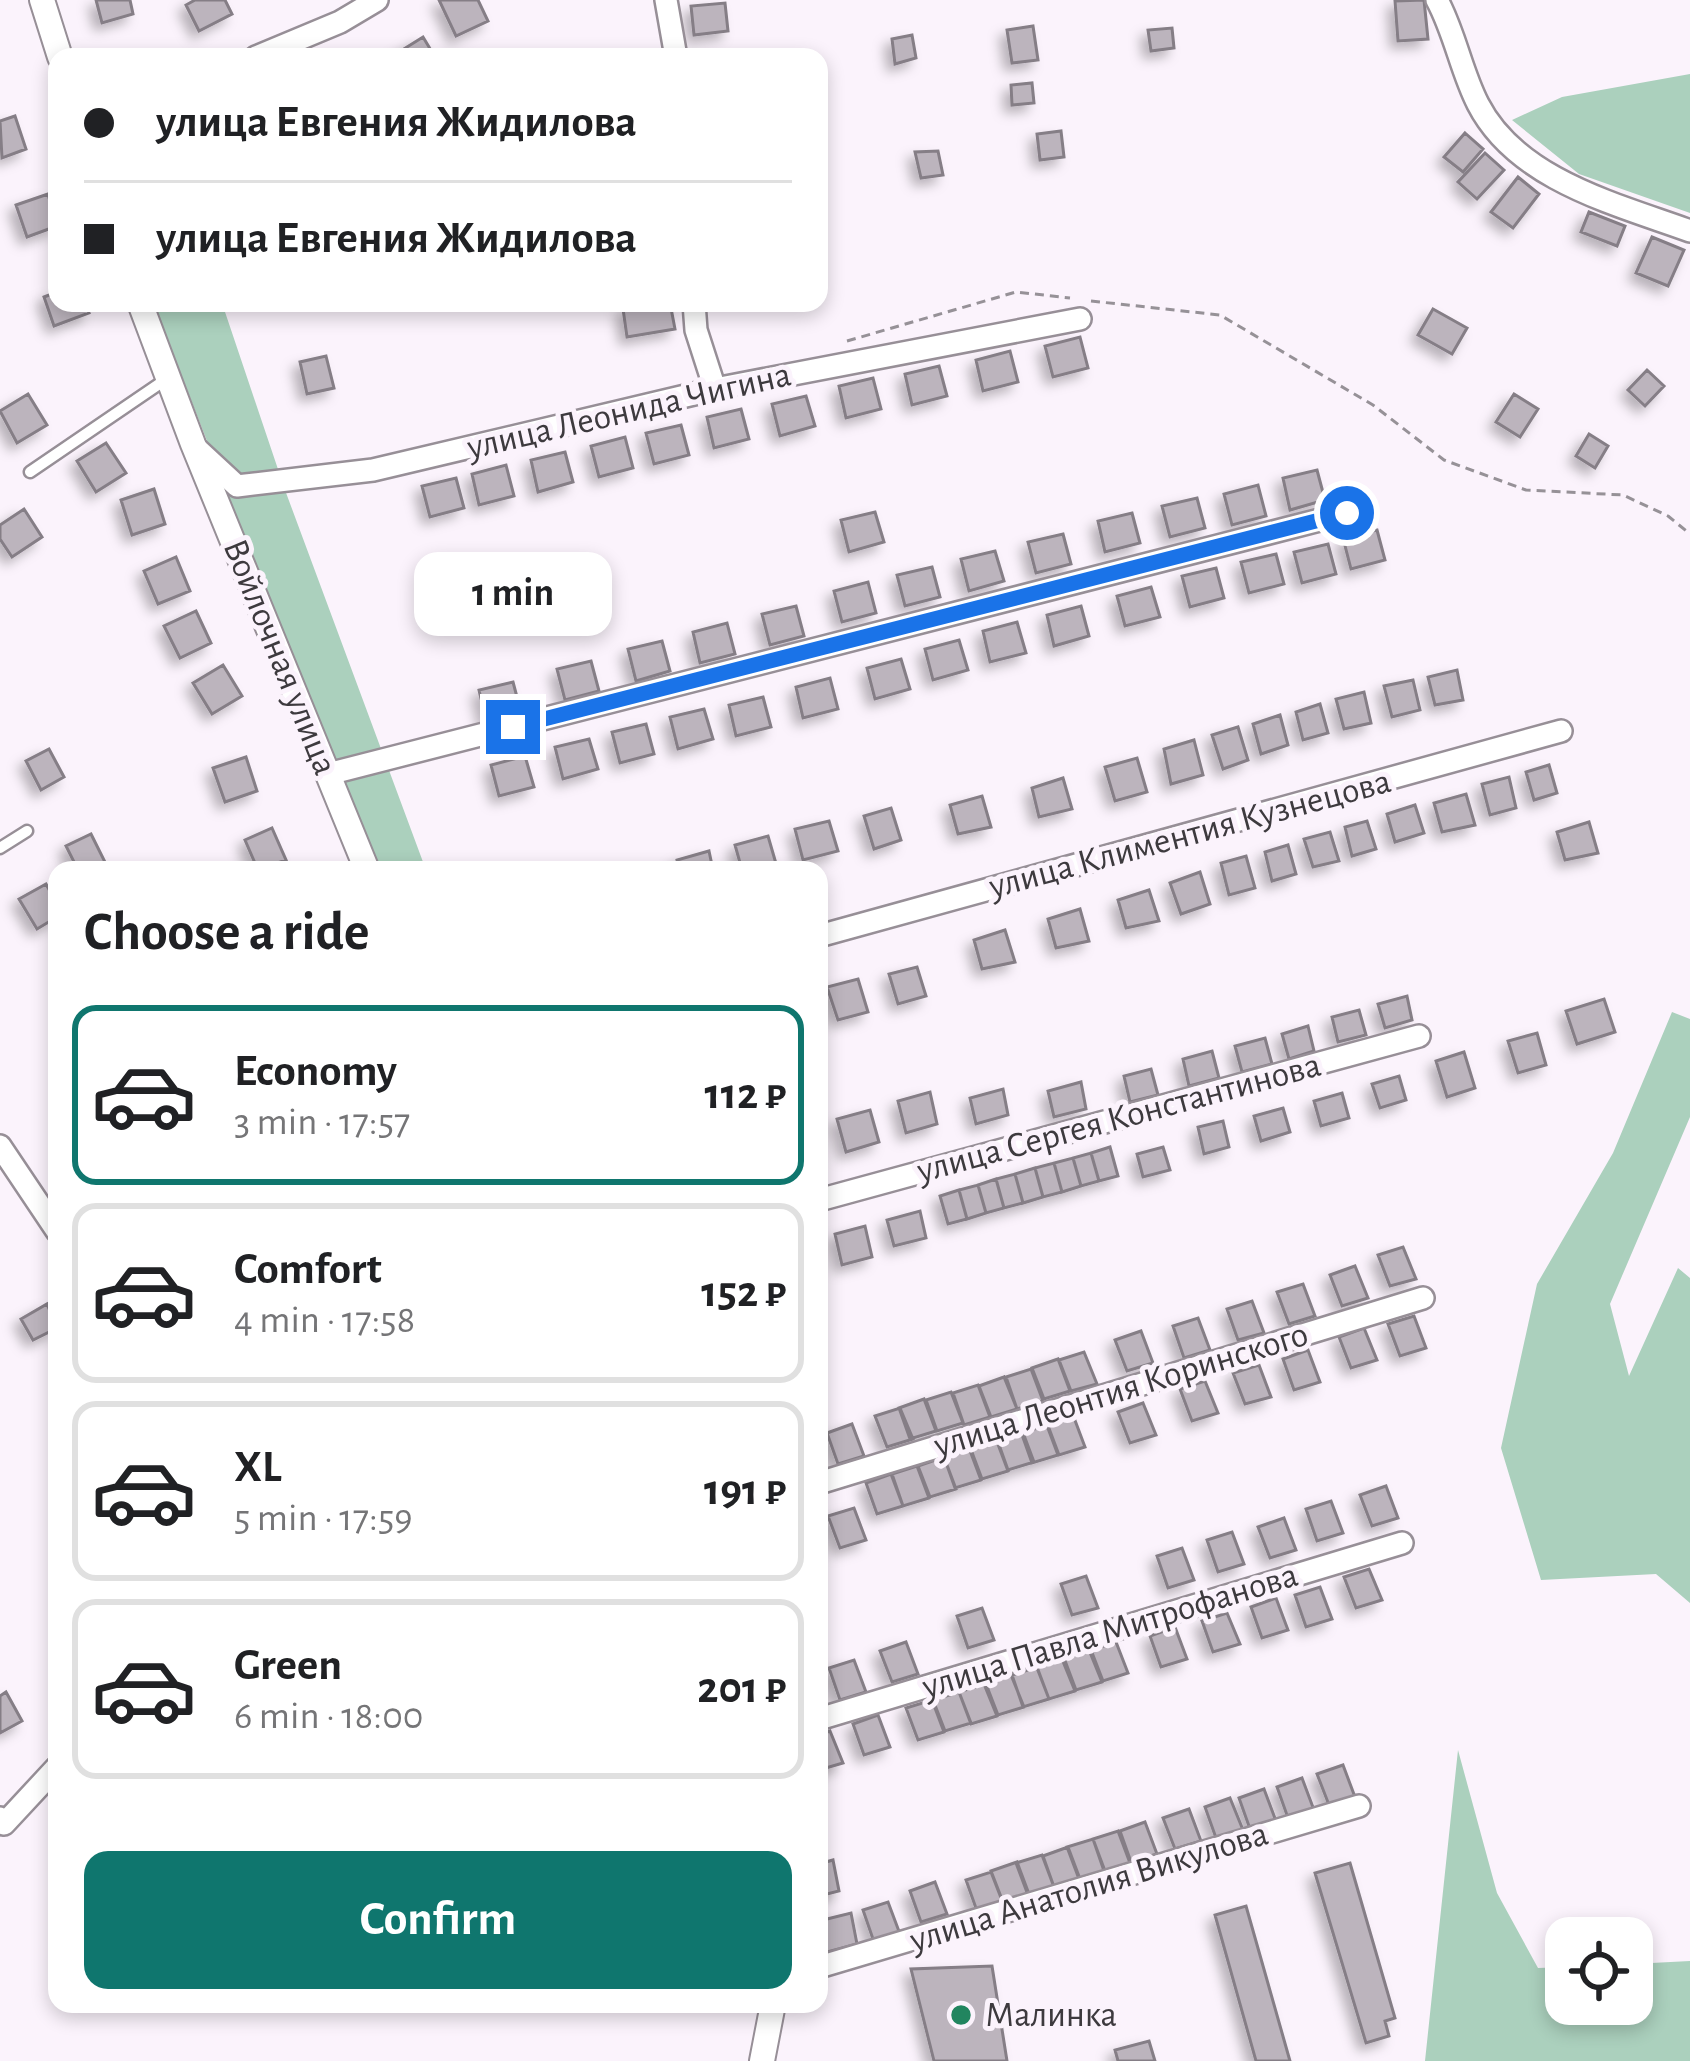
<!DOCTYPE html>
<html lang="en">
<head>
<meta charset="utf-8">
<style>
	body { margin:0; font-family:"Alegreya Sans",sans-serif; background:#f2f2f2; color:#202124; height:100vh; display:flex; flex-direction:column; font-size:45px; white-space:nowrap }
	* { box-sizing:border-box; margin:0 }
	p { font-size:39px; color:#757577 }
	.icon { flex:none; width:66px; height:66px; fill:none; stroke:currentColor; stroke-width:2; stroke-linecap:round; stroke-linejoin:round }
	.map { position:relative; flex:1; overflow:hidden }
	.panel { position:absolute; left:48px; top:861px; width:780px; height:1152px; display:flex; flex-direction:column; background:#fff; border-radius:24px; box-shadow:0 6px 18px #0003 }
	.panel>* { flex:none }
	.banner { position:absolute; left:48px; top:48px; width:780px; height:264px; border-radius:24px; box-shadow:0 6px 18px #0003; display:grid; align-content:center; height:264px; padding:0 36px; background:#fff }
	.buttons { position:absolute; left:1545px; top:1917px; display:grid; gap:24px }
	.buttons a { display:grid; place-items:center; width:108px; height:108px; border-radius:24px; background:#fff; box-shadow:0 6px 18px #0003; font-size:60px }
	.end { position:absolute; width:54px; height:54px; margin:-27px; border:15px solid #1a73e8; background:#fff; box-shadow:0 0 0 6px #fff }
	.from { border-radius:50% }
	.bubble { position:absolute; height:84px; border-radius:24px; background:#fff; box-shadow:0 6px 18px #0003; font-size:39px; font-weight:700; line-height:84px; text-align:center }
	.banner b { display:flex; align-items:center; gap:42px; height:114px; font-size:45px }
	.banner b+b { border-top:3px solid #e0e0e0 }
	.banner i { width:30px; height:30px; background:#202124 }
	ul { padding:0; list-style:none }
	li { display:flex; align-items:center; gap:36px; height:180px; margin:0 24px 18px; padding:0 12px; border:6px solid #e0e0e0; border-radius:24px }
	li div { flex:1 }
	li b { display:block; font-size:45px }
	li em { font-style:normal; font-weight:700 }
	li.active { border-color:#0f766e }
	li>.icon { width:108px; height:108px; stroke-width:1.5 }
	h2 { padding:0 36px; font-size:54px; line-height:144px }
	.primary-button { display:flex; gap:24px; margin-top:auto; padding:24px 36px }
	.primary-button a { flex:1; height:138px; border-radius:24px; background:#0f766e; color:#fff; font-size:48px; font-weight:700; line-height:138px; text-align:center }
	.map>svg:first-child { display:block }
</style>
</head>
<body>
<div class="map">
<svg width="1690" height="2061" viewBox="0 0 1690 2061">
	<defs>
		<filter id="shadow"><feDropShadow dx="-7" dy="7" stdDeviation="6" flood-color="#0004"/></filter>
	</defs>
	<rect width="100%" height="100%" fill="#fbf3fc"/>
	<path fill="#abd0bd" d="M1690,74V213L1579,174L1512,120L1562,97Z
		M153,303H222L285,490L426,870H375Z
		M1672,1012L1690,1019V1117L1610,1304L1629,1376L1678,1268L1690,1278V1603L1656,1574L1541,1580L1501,1448L1537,1284L1613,1153Z
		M1458,1750L1497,1893L1538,1968L1566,1967V2004H1632V1964L1690,1961V2061H1425Z"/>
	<path fill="#bcb4bd" stroke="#857e86" stroke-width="3" filter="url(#shadow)" d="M96,0H130L133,14L102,23Z
		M195,0H225L232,14L199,31L186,5Z
		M439,0H478L488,21L456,36Z
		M1424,0L1428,39L1398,41L1395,1Z
		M725,3L728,31L694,35L691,6Z
		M1033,26L1038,60L1012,63L1007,30Z
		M1172,28L1174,48L1151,51L1148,30Z
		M912,35L916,58L895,64L892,39Z
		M423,37L435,57H391Z
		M1032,83L1034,103L1012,105L1011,85Z
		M15,116L26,149L2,158L0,121Z
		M1061,131L1064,157L1040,160L1037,134Z
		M1465,133L1483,149L1463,172L1444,157Z
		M938,151L943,175L921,178L915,152Z
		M1485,153L1504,170L1477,199L1458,182Z
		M1518,177L1539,194L1513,228L1491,212Z
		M48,194L57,226L27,237L16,205Z
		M1589,212L1625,226L1617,246L1581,232Z
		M1652,237L1684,250L1668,286L1636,273Z
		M57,292V303H85L89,313L54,326L44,297Z
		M654,303H670L675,329L627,337L623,309Z
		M1433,309L1467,328L1452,354L1418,335Z
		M1080,337L1088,368L1053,377L1045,346Z
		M1010,351L1018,382L983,391L976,360Z
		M326,356L334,388L307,394L300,362Z
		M939,366L947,396L912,405L905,374Z
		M1647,370L1664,386L1645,406L1628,390Z
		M873,378L881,409L846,418L839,386Z
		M28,394L47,425L17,443L0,411Z
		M1514,394L1538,409L1520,437L1496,422Z
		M806,396L815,426L780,436L772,404Z
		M741,409L749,439L714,448L707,417Z
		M681,425L689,455L654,464L646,433Z
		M1589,434L1608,446L1595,468L1576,456Z
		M625,437L633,468L599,477L591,446Z
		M106,443L126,473L96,492L77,461Z
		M565,452L573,482L538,492L531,460Z
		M506,465L514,496L479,505L472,474Z
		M1317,470L1325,500L1290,510L1283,478Z
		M456,478L464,508L430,517L422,486Z
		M1258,485L1266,516L1232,525L1224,494Z
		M154,489L165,524L132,535L121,500Z
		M1197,498L1205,528L1170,537L1162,506Z
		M24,509L42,537L12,557L0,539V525Z
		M875,512L884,542L849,552L841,520Z
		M1132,513L1140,543L1105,552L1098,521Z
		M1377,530L1385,560L1351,569L1343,538Z
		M1063,534L1071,564L1036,573L1028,542Z
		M1328,544L1336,574L1302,583L1294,552Z
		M995,551L1004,581L969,591L961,559Z
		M1276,554L1284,584L1249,593L1241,562Z
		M176,557L190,591L158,604L144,571Z
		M932,567L940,597L905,606L897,575Z
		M1216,568L1224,598L1190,607L1182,576Z
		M868,582L876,613L842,622L834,591Z
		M1151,587L1160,617L1125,626L1117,596Z
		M796,606L804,636L770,645L762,614Z
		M1081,606L1089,636L1054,646L1047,615Z
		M196,611L211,643L180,658L164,626Z
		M1017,622L1026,653L990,662L983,631Z
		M727,623L735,654L700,663L693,632Z
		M959,640L968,670L933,680L925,649Z
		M662,641L670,671L636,681L628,649Z
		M901,659L910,689L875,699L867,668Z
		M591,661L599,691L565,700L557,669Z
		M223,665L242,696L212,714L193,683Z
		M1457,670L1463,700L1435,705L1428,677Z
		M830,678L838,709L803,718L796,687Z
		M1413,680L1420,710L1392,717L1384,686Z
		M513,682L521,712L486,721L479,690Z
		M1364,692L1371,723L1344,729L1336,699Z
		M763,697L771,727L736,736L729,705Z
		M1320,704L1328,733L1303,740L1296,712Z
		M704,709L713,739L678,749L670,717Z
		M1280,715L1288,745L1261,754L1253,724Z
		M646,724L654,754L620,763L612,732Z
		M1238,727L1248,760L1223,769L1212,735Z
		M589,739L598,769L563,779L555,747Z
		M1194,740L1203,775L1171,784L1164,749Z
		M49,749L64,777L41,790L26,761Z
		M525,756L534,787L499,796L491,765Z
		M246,757L257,791L225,802L213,768Z
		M1137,758L1147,792L1115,801L1105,767Z
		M1549,765L1557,793L1534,800L1526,772Z
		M1509,777L1516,808L1490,815L1482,784Z
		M1063,778L1072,809L1039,817L1032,788Z
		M1466,794L1475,825L1442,832L1434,803Z
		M982,796L991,827L958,834L950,805Z
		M1415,805L1424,833L1395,842L1387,814Z
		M891,808L901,840L874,849L864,816Z
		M829,821L838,851L803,860L795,829Z
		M1367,821L1376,849L1352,856L1345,827Z
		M1589,822L1598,853L1565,860L1557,832Z
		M272,828L286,860L258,870L245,840Z
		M1330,832L1339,861L1313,867L1304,839Z
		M91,834L105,862L90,870H78L66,846Z
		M768,836L777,867L742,870L735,845Z
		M1288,845L1296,874L1272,881L1265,852Z
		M709,851L713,870H679L677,860Z
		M1246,856L1255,888L1229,895L1221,863Z
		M1200,872L1210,904L1181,914L1170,883Z
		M46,884L57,904V917L37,929L19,899Z
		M1149,890L1159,921L1126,928L1118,900Z
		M1080,909L1089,941L1056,948L1048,919Z
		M1005,930L1015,962L982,969L974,940Z
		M917,967L926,996L898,1004L889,974Z
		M858,979L868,1012L838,1020L827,987Z
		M1407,996L1412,1020L1385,1028L1378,1004Z
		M1604,999L1615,1032L1577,1044L1566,1011Z
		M1359,1010L1366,1035L1338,1042L1332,1017Z
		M1308,1026L1314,1051L1289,1059L1282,1034Z
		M1537,1033L1546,1065L1518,1073L1508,1041Z
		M1265,1038L1272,1064L1242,1072L1235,1046Z
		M1212,1051L1219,1078L1189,1086L1183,1059Z
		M1464,1052L1475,1088L1447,1097L1436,1061Z
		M1151,1069L1158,1095L1130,1102L1124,1076Z
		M1399,1076L1406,1100L1380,1108L1372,1084Z
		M1081,1082L1086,1109L1054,1117L1048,1091Z
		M1003,1089L1008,1115L976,1124L970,1098Z
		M930,1092L937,1124L906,1133L898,1101Z
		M1342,1093L1349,1118L1321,1126L1314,1101Z
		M1283,1108L1290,1132L1261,1141L1254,1116Z
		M870,1110L879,1142L846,1152L837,1119Z
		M1223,1121L1229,1147L1204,1154L1198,1127Z
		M1110,1147L1118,1176L1099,1181L1091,1153Z
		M1163,1147L1170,1170L1143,1177L1137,1154Z
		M1091,1153L1099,1181L1081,1186L1073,1158Z
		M1073,1158L1081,1186L1062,1192L1054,1163Z
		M1054,1163L1062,1192L1043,1197L1035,1168Z
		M1035,1168L1043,1197L1023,1203L1015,1174Z
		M1015,1174L1023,1203L1004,1208L996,1179Z
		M996,1179L1004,1208L986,1213L978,1185Z
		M978,1185L986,1213L967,1219L959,1190Z
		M959,1190L967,1219L948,1224L940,1196Z
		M920,1211L926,1238L894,1246L887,1220Z
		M865,1226L872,1257L842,1265L835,1234Z
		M1403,1247L1416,1279L1390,1286L1378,1255Z
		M1355,1266L1368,1298L1342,1306L1330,1275Z
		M1303,1284L1315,1316L1289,1324L1277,1292Z
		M1252,1301L1264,1333L1238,1340L1227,1309Z
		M47,1304L57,1328L33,1340L21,1319Z
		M1414,1316L1426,1348L1400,1356L1388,1324Z
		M1198,1318L1210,1350L1184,1358L1173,1326Z
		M1364,1328L1377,1360L1351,1368L1339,1337Z
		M1141,1331L1153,1363L1127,1371L1115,1340Z
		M1308,1350L1320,1382L1294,1390L1283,1359Z
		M1084,1352L1097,1384L1071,1391L1059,1360Z
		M1058,1359L1070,1391L1044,1399L1032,1368Z
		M1259,1365L1271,1397L1245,1404L1233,1373Z
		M1031,1369L1043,1401L1017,1409L1006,1377Z
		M1004,1377L1017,1409L991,1417L979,1386Z
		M1205,1381L1218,1413L1192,1421L1180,1389Z
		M978,1385L990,1417L964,1425L953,1393Z
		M951,1392L963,1423L937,1431L926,1400Z
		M924,1399L936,1431L910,1439L899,1408Z
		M1143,1403L1156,1435L1130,1443L1118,1412Z
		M900,1408L913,1439L887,1447L875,1416Z
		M1073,1415L1085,1447L1059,1455L1047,1423Z
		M1046,1423L1058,1455L1032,1463L1021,1432Z
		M852,1424L864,1456L838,1464L827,1433Z
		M1022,1430L1034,1462L1008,1470L997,1439Z
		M996,1439L1008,1471L982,1479L970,1447Z
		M969,1448L981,1480L955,1488L944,1457Z
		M944,1457L956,1489L930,1497L918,1466Z
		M917,1466L929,1498L903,1506L892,1474Z
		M891,1474L903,1506L877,1514L866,1483Z
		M1386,1486L1398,1518L1372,1526L1360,1495Z
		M1331,1501L1343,1533L1317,1541L1306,1509Z
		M854,1508L866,1540L840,1548L828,1516Z
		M1284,1518L1296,1550L1270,1558L1258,1527Z
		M1232,1532L1244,1564L1218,1572L1207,1540Z
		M1182,1548L1194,1580L1168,1588L1157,1556Z
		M1369,1569L1382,1600L1356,1608L1344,1577Z
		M1086,1576L1098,1608L1072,1615L1061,1584Z
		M1320,1587L1332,1619L1306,1627L1295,1595Z
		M1276,1598L1288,1630L1262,1638L1251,1607Z
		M982,1608L994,1640L968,1648L957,1616Z
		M1227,1613L1240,1644L1213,1652L1202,1621Z
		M1175,1627L1187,1659L1161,1667L1150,1636Z
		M906,1642L918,1674L892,1682L880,1651Z
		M1116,1642L1128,1673L1103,1681L1091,1650Z
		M1089,1650L1102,1682L1076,1690L1064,1658Z
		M1062,1659L1075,1691L1049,1699L1037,1668Z
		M854,1660L866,1692L840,1700L829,1668Z
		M1037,1667L1049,1699L1023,1707L1012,1675Z
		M1011,1675L1024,1707L998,1715L986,1684Z
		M984,1684L997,1716L971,1724L959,1692Z
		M6,1692L22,1721L0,1733V1696Z
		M959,1692L971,1723L945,1731L933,1700Z
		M932,1700L944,1732L918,1740L906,1708Z
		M878,1715L890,1747L864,1755L853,1724Z
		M830,1731L843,1763L819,1770V1735Z
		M1343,1765L1355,1797L1329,1805L1317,1774Z
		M1302,1778L1314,1810L1288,1818L1277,1787Z
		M1264,1789L1276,1821L1250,1829L1239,1798Z
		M1230,1798L1243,1830L1216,1838L1205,1807Z
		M1189,1809L1201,1841L1175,1849L1163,1818Z
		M1145,1822L1157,1854L1131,1862L1120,1831Z
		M1118,1831L1130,1863L1104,1871L1093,1839Z
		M1093,1839L1105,1871L1079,1879L1067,1847Z
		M1068,1847L1080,1879L1054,1887L1043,1856Z
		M1042,1855L1054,1887L1028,1895L1016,1863Z
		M833,1860L839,1891L819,1896V1864Z
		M1017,1862L1029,1894L1003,1902L991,1871Z
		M1350,1863L1395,2018L1385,2021L1389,2036L1366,2043L1315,1873Z
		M991,1872L1003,1903L977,1911L966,1880Z
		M935,1882L947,1914L921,1922L910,1891Z
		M888,1902L900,1934L874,1942L863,1910Z
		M1246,1906L1290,2061H1256L1215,1915Z
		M851,1913L857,1944L820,1954L819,1921Z
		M992,1966L1007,2061H934L911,1969Z
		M1149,2041L1155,2061H1118L1115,2050Z"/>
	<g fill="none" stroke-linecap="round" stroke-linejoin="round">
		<defs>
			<path id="service" d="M30,472L165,380
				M0,848L27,831"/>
			<path id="minor" d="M666,0L676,57
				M1437,0C1455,33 1461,71 1478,104C1517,180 1616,204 1690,231
				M256,57L340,22L377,0
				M694,303L696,330L715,389
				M197,449L237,486L373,470L715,389L1080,319
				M328,774L1347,513
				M819,936L1561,731
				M0,1146L57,1231
				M819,1200L1419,1036
				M819,1483L1423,1298
				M819,1719L1402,1543
				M0,1818L4,1824L57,1767
				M819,1967L1359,1806"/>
			<path id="tertiary" d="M42,0L60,57
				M140,303L193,444L367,870
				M762,2061L773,2004"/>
		</defs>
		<use href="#service" stroke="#978f97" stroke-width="15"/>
		<use href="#minor" stroke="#978f97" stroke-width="26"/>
		<use href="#tertiary" stroke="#978f97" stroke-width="28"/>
		<path stroke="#969197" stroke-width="3" stroke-dasharray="9 6" stroke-linecap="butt" d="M1091,301L1220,315L1373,405L1444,460L1526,490L1623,495L1668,516L1690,534
			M847,341L1016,292L1070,298"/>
		<use href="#service" stroke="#fff" stroke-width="10"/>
		<use href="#minor" stroke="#fff" stroke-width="21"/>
		<use href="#tertiary" stroke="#fff" stroke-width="24"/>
	</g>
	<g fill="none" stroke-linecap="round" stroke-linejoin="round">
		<path stroke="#1a73e8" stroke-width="15" d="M513,727L1347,513"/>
	</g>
	<circle fill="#21855f" stroke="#fbf3fc" stroke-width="4.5" cx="961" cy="2015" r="12"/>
	<g text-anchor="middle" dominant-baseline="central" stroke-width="10" stroke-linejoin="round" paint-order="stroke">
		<g font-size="36" fill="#3d3a3e" stroke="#fbf3fc">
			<text transform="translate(629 411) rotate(-13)">улица Леонида Чигина</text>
			<text transform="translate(280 657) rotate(68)">Войлочная улица</text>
			<text transform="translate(1190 834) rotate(-15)">улица Климентия Кузнецова</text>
			<text transform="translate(1119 1118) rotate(-15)">улица Сергея Константинова</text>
			<text transform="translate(1121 1390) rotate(-17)">улица Леонтия Коринского</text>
			<text transform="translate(1110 1631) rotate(-17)">улица Павла Митрофанова</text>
			<text transform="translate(1089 1887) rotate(-17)">улица Анатолия Викулова</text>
		</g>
		<g font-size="36" fill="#3d3a3e" stroke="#fbf3fc" text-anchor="start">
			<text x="985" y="2015">Малинка</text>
		</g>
	</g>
</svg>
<div class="buttons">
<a><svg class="icon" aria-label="locate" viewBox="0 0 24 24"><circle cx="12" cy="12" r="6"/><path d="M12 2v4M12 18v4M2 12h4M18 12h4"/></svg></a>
</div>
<i class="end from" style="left:1347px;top:513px"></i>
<i class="end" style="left:513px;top:727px"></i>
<div class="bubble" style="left:414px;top:552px;width:198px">1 min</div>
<div class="banner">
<b><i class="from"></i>улица Евгения Жидилова</b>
<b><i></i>улица Евгения Жидилова</b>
</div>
<section class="panel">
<h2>Choose a ride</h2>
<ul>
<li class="active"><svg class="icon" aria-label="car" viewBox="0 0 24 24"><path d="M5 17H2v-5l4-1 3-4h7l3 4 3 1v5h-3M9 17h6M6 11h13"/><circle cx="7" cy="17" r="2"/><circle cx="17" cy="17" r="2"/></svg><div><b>Economy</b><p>3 min · 17:57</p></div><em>112 ₽</em></li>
<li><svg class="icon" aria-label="car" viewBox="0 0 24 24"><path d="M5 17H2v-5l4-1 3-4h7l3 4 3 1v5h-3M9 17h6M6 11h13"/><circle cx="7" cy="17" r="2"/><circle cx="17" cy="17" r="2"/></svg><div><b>Comfort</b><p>4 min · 17:58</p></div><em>152 ₽</em></li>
<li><svg class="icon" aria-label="car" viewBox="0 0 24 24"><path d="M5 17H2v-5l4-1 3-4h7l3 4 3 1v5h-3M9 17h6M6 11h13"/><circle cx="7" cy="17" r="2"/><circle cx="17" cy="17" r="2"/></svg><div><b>XL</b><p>5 min · 17:59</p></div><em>191 ₽</em></li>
<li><svg class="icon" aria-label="car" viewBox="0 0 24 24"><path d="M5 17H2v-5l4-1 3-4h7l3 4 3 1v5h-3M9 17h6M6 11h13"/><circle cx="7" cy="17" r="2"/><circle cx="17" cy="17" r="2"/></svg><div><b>Green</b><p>6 min · 18:00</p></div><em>201 ₽</em></li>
</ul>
<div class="primary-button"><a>Confirm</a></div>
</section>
</div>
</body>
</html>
